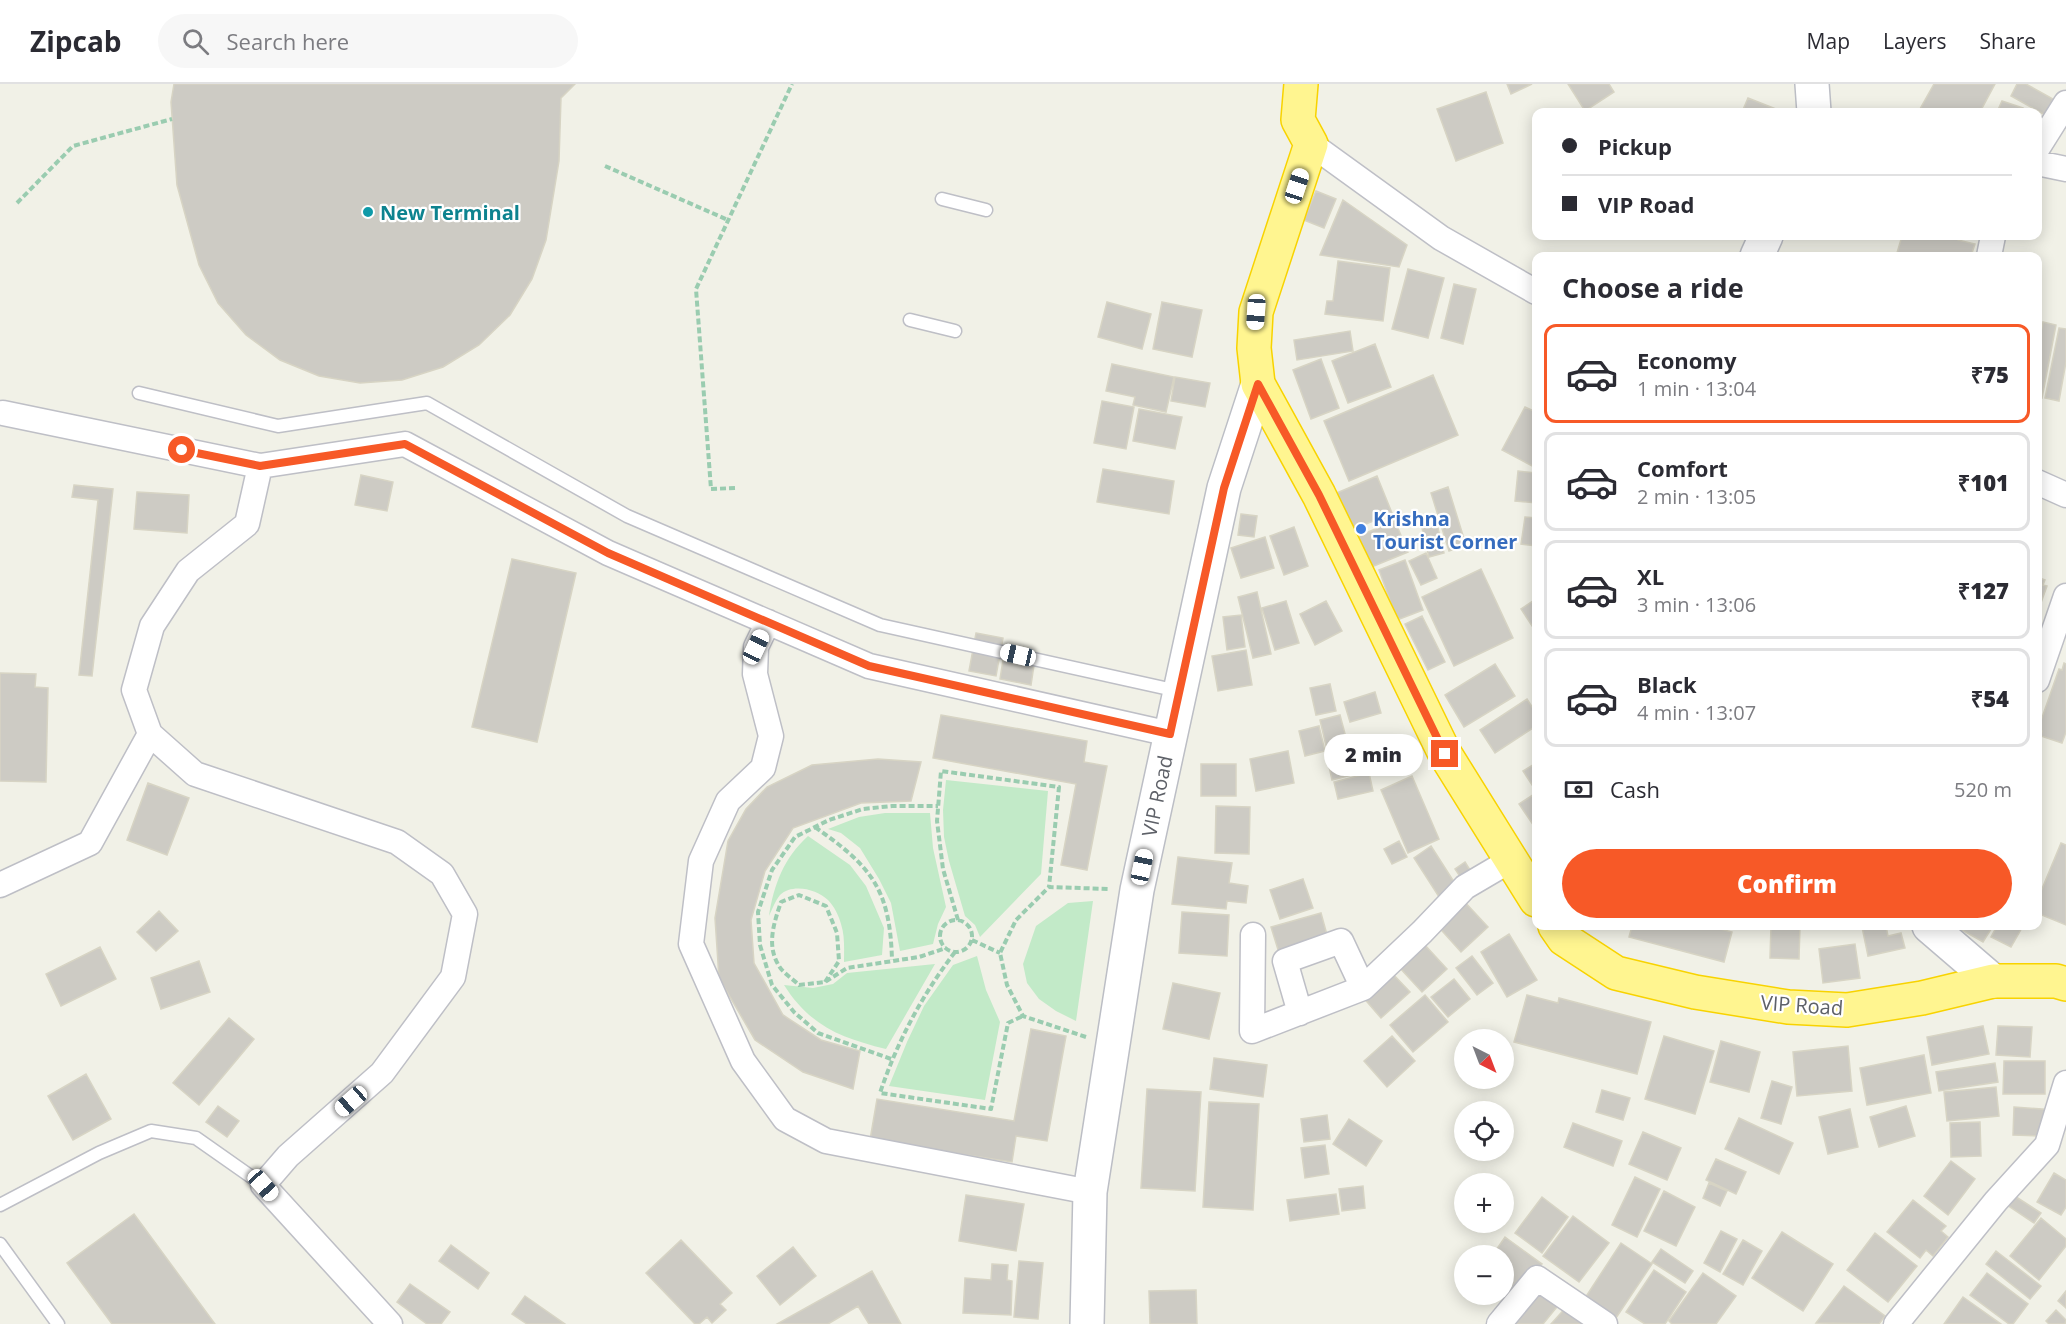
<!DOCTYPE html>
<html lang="en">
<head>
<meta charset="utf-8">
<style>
	body { margin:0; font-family:"Open Sans",sans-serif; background:#f7f7f7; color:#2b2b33; height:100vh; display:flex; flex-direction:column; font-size:22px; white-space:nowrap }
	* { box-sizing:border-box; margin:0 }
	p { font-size:20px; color:#7c7c81 }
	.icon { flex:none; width:33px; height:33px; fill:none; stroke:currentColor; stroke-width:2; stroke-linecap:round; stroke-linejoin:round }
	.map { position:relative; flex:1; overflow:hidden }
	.panel { position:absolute; left:1532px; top:168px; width:510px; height:678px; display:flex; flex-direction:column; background:#fff; border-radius:12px; box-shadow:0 3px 15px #0003 }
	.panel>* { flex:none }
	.top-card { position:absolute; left:1532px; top:24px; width:510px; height:132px; border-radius:12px; box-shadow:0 3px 15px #0003; display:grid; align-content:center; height:132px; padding:0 30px; background:#fff }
	.needle { width:39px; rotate:138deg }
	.tools { position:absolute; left:1454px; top:945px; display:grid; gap:12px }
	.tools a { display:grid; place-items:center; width:60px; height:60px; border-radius:50%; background:#fff; box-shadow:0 3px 15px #0003; font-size:30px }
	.end { position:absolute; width:27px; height:27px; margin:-14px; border:8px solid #f75927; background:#fff; box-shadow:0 0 0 3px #fff }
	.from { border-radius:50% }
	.bubble { position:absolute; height:42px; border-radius:21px; background:#fff; box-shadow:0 3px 15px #0003; font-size:20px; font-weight:800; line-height:42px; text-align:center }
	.car { position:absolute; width:18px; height:36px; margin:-18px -9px; border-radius:8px; box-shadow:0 0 4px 2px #0007; background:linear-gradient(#fff 24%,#345 0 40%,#fff 0 76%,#345 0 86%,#fff 0) }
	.top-card b { display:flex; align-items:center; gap:21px; height:57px; font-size:22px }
	.top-card b+b { border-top:2px solid #e1e1e2 }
	.top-card i { width:15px; height:15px; background:#2b2b33 }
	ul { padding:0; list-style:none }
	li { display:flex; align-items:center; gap:18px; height:99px; margin:0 12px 9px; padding:0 18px; border:3px solid #e1e1e2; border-radius:12px }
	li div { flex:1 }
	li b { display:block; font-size:22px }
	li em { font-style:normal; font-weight:800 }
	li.active { border-color:#f75927 }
	li>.icon { width:54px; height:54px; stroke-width:1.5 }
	h2 { padding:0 30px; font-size:27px; line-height:72px }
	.pay { display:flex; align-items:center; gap:15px; height:66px; padding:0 30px; font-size:22px }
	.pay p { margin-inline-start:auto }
	.action { display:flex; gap:12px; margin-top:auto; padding:12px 30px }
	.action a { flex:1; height:69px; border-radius:36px; background:#f75927; color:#fff; font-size:24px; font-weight:800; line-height:69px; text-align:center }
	header { display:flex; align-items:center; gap:36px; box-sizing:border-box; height:84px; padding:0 30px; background:#fff; border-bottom:2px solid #e1e1e2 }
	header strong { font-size:28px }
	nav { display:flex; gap:33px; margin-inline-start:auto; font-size:21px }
	.search { width:420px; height:54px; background:#f7f7f7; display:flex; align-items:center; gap:15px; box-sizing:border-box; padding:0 21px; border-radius:33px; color:#7c7c81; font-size:22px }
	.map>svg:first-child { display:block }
</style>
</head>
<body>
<header>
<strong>Zipcab</strong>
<div class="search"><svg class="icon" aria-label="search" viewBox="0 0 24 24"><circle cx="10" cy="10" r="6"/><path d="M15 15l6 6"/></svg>Search here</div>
<nav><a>Map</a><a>Layers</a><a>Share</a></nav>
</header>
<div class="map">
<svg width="2066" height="1240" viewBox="0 0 2066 1240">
	<rect width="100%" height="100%" fill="#f1f1e7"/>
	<path fill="#c2eac8" d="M946,696L1048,707L1041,790L980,853L975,841L965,832L949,777L944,753L943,726Z
		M885,729H930L933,764L946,823L938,840L933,860L900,867L891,819L879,795L860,764L841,749L828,745L859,733Z
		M808,752L850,781L866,802L884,844L882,871L844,878C844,866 845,852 841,840C839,832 834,822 828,816C817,805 792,799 780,811C775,817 772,826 769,832C774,800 784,774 808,752Z
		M1093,817L1076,937L1056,927L1039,915L1027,899L1023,880L1036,842L1068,819Z
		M977,872L986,906L1000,938L985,1016L889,1002L907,958L924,922L953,881Z
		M935,880L886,965C841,954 810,942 784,901L813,904L833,900L847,889Z"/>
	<path fill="#cdcbc4" stroke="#d7d4c4" stroke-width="1.5" d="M174,0H575L561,14L559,77L546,156L532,195L510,231L479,261L443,283L402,296L360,299L319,292L280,276L246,251L218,219L199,181L177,101L171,18Z
		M1507,0H1532L1511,10Z
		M1568,0H1609L1614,8L1585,27Z
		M1934,0H1995L1980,28H1926L1920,25Z
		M2017,0H2026L2053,15L2045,31L2011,12Z
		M1486,8L1503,59L1456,77L1437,25Z
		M1748,14L1781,27L1780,28H1742Z
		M2002,17L2023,24L2021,28H1997Z
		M1316,107L1336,115L1324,144L1304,136Z
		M1343,116L1407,161L1399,183L1320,171Z
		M1902,152H1959L1958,156L1975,160L1971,172H1899L1897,169Z
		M1338,177L1390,184L1383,237L1325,230L1327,217H1333Z
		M1408,185L1444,194L1428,254L1392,245Z
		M1454,200L1476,205L1463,260L1441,254Z
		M1107,218L1151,230L1142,265L1098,253Z
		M1162,218L1202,226L1192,273L1153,265Z
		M2043,238L2056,241L2042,314L2037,313V268Z
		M2059,244L2066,245V278L2059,317L2045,314Z
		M1350,247L1353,267L1297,276L1294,256Z
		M1375,260L1391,303L1348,319L1332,277Z
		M1321,275L1339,324L1311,335L1293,286Z
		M1112,280L1174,293L1166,328L1133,321L1135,313L1106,307Z
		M1433,291L1458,351L1349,397L1324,337Z
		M1175,293L1210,299L1205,323L1171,317Z
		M1102,317L1134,323L1126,365L1094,359Z
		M1525,323L1536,328V384L1502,366Z
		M1139,325L1182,333L1175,365L1133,357Z
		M1103,385L1174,397L1169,430L1097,418Z
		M1518,387L1536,389V419L1515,417Z
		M361,391L393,398L387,427L355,421Z
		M1377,392L1392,429L1347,448L1332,411Z
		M74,401L113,405L92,592L79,591L98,416L72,413Z
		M1448,403L1466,461L1449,467L1431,409Z
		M137,408L189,411L187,449L134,445Z
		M1241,430L1257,432L1254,453L1238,451Z
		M1525,433L1536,434V462L1521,460Z
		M1395,437L1408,468L1369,484L1356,453Z
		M1437,440L1444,469L1429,473L1422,444Z
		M1294,443L1308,482L1284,491L1270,452Z
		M1265,453L1274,484L1241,494L1231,464Z
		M1426,469L1437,494L1421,501L1409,477Z
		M512,475L576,489L537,658L472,643Z
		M1405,476L1423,526L1397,536L1379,486Z
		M1481,485L1513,554L1454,582L1422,513Z
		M2037,493L2045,496L2043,501L2047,502L2037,530Z
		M1257,508L1271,570L1253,574L1238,513Z
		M1536,515V548L1521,525Z
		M1286,517L1299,559L1275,566L1262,524Z
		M1326,517L1342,547L1315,561L1300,530Z
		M1241,531L1245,563L1227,566L1223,533Z
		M1422,532L1445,578L1428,586L1405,540Z
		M976,549L1003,554L996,592L969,587Z
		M1246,566L1252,601L1218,607L1212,572Z
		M1003,576L1034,581L1031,601L1000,595Z
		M2064,579L2066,580V648L2062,659L2041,652L2042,647L2038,645L2059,585L2062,586Z
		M1495,580L1515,612L1464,643L1445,611Z
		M0,589L36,590L35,603L48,604L46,698L0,697Z
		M1330,600L1336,627L1316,631L1310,604Z
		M1375,608L1381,629L1350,638L1344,618Z
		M1527,615L1536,629V642L1495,669L1480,646Z
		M941,631L1087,657L1084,678L1107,682L1087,786L1061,781L1076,700L933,674Z
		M1340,631L1348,661L1327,666L1320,636Z
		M1319,642L1325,667L1305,672L1299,647Z
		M1361,661L1367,687L1332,696L1326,669Z
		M1288,667L1294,699L1256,707L1250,675Z
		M878,675L921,678L911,717L861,719L793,744L765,787L751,836L754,879L783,931L821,956L860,967L853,1005L803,988L755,956L719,894L715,834L728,757L746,725L767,703L812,681Z
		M1536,679V707L1523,687Z
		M1201,680H1236V712H1201Z
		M1369,689L1373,707L1338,715L1334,698Z
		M1412,692L1439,755L1408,769L1381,706Z
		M148,699L189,714L167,771L127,756Z
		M1536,709V745L1519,720Z
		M1216,722L1250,723L1249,770L1215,769Z
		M1399,757L1407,773L1392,780L1384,765Z
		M2061,759L2066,761V841L2037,829V817Z
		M1431,762L1458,804L1441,816L1414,774Z
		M1178,773L1232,779L1229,799L1248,802L1246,819L1227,817L1226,825L1172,820Z
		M1465,778L1475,794L1465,800L1455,785Z
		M1303,795L1313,824L1280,835L1270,806Z
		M1462,815L1488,843L1461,868L1435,839Z
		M159,827L178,847L156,867L137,848Z
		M1182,828L1229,831L1227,872L1179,869Z
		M1321,829L1329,858L1280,872L1271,843Z
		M1632,842H1709L1732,848L1724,878L1629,853Z
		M1771,842H1800L1799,875L1770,874Z
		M1868,842H1886L1888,852L1901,849L1905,864L1868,872L1862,843Z
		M1955,842H1993L1983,858Z
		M1997,842H2023L2011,863L1991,853Z
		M1509,850L1537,896L1507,913L1481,868Z
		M1424,860L1447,885L1422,908L1399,883Z
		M1855,860L1860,894L1823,899L1819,865Z
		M100,863L116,895L61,922L46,890Z
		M1472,872L1493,899L1477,911L1456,884Z
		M199,877L210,908L161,925L151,894Z
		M1390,887L1410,908L1381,934L1362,912Z
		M1454,895L1470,915L1448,933L1431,913Z
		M1173,899L1220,909L1209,955L1163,945Z
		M1425,911L1448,938L1413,968L1390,941Z
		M1527,911L1558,919L1559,914L1651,938L1637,990L1514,958Z
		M229,934L254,955L199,1021L173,999Z
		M1983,942L1989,970L1932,981L1927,953Z
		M1998,942L2032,943L2030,973L1996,971Z
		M1031,945L1066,952L1047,1057L1016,1052L1012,1078L870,1056L877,1015L1014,1037Z
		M1392,952L1415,977L1387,1003L1364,977Z
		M1664,952L1714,967L1695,1030L1645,1015Z
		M1721,957L1760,968L1749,1008L1710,998Z
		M1848,962L1852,1007L1797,1012L1793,968Z
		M1924,971L1931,1009L1867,1021L1860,984Z
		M1214,974L1267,981L1263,1013L1210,1005Z
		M2004,977H2045V1010H2003Z
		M1995,979L1998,998L1939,1007L1936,988Z
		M86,990L111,1035L73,1056L48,1012Z
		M1772,997L1792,1003L1781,1040L1761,1034Z
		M1996,1003L1999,1032L1947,1037L1944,1008Z
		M1147,1005L1201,1008L1195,1107L1141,1104Z
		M1602,1006L1630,1014L1623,1036L1596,1028Z
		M1209,1018L1259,1020L1253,1126L1203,1123Z
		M218,1022L239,1037L227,1053L206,1038Z
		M1906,1022L1915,1052L1879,1063L1870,1033Z
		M2014,1023L2055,1026L2043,1052L2013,1051Z
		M1850,1025L1858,1063L1828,1070L1819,1033Z
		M1327,1031L1330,1055L1304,1058L1301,1035Z
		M1739,1034L1793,1059L1779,1090L1725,1065Z
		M1349,1035L1382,1057L1366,1082L1333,1060Z
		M1980,1038L1981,1072L1951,1073L1950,1039Z
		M1573,1039L1622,1057L1613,1082L1564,1063Z
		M1643,1048L1681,1064L1667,1096L1629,1080Z
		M1325,1061L1329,1090L1305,1094L1301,1064Z
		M1716,1075L1746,1088L1736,1110L1706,1096Z
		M1951,1077L1975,1095L1948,1131L1924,1112Z
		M2054,1089L2066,1096V1123L2061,1131L2037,1118Z
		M1635,1093L1660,1105L1637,1153L1612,1141Z
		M1709,1099L1727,1107L1720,1122L1703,1114Z
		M1363,1102L1365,1124L1342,1127L1339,1105Z
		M1664,1107L1695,1123L1676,1162L1644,1147Z
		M2010,1109L2041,1129L2034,1139L2004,1119Z
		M1336,1110L1339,1130L1290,1137L1287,1116Z
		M966,1111L1024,1120L1016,1167L959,1157Z
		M1542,1113L1568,1133L1542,1169L1515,1149Z
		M1913,1116L1946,1142L1941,1147L1948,1153L1933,1172L1926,1166L1920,1174L1887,1148Z
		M134,1130L215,1240H112L67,1179Z
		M1573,1132L1609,1159L1579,1198L1543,1172Z
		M2041,1134L2066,1155V1162L2039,1196L2010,1172Z
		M1721,1147L1737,1155L1720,1188L1704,1179Z
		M1782,1148L1833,1180L1803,1227L1752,1194Z
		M1875,1149L1917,1182L1888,1218L1847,1186Z
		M1505,1153L1542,1180L1514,1217L1503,1210V1172H1492Z
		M681,1156L732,1209L720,1220L726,1226L712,1239L707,1233L699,1240H695L646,1189Z
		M1743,1156L1762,1167L1743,1201L1723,1190Z
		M1621,1159L1652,1180L1614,1237L1583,1217Z
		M451,1161L489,1189L478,1205L439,1177Z
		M793,1163L816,1192L780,1221L757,1192Z
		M1661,1165L1693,1187L1685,1199L1652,1178Z
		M1996,1167L2041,1202L2030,1215L1986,1180Z
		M1019,1177L1043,1179L1038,1235L1014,1233Z
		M992,1180L1008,1181L1007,1196L1012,1197L1011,1231L963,1229L965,1194L991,1196Z
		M1654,1186L1686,1208L1665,1240H1645L1626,1228Z
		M872,1187L901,1240H869L858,1222L828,1240H777Z
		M1703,1189L1736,1212L1716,1240H1672L1669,1237Z
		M1987,1189L2028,1220L2013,1240H2009L1970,1211Z
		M410,1200L450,1228L441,1240H427L397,1218Z
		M1844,1202L1885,1232L1879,1240L1816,1239Z
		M1196,1206L1197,1240H1150L1149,1207Z
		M2066,1207V1224L2058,1217Z
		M1537,1208L1557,1223L1543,1240H1512Z
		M525,1212L565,1240H527L512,1230Z
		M1963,1213L2001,1240H1944Z
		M1568,1221L1588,1240H1551Z
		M2056,1226L2066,1236L2065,1240H2049L2046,1237Z"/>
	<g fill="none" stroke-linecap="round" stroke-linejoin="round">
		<defs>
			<path id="lane" d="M942,115L986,126
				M910,236L955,247
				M139,309L278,342L427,319L627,432L880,541L1178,607
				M0,1121L99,1069L151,1047L196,1054L263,1101
				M0,1160L58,1240"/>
			<path id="street" d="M1311,60L1441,154L1536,208
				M2037,65L2066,19
				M2037,79L2066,85
				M1989,172L1993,152
				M3,329L260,382L405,360L608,469L869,582L1170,650
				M260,382L247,440L188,487L152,542L134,606L150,650L195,690L397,758L442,790L465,830L453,893L382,989L288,1072L263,1101L390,1240
				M2037,398L2066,411
				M768,538L756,563L755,590L771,652L763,684L728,717L701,777L691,860L743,977L785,1035L826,1057L1090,1108
				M2037,596L2066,512
				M0,801L90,759L150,650
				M1253,851L1252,947L1363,904L1422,848L1465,803L1511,776
				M1300,929L1285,877L1341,857L1363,904
				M1499,1240L1537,1194L1605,1240
				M1896,1240L1996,1117L2047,1061L2066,999"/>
			<path id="secondary" d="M1812,0L1814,28
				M1757,172L1766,152
				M1929,842L1993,897
				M1087,1240L1090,1108L1137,806L1224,404L1258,300"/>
			<path id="highway" d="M1301,0L1298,36L1311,60L1256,228L1254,264L1258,300L1319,411L1445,670L1536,816
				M1555,842L1564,855L1616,889L1695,908L1788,923L1847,926L1922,914L1993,897H2056L2066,900"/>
		</defs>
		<use href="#lane" stroke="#bebfc6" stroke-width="15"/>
		<use href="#street" stroke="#bebfc6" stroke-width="27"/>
		<use href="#secondary" stroke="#bcbec5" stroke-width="36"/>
		<use href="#highway" stroke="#f8d300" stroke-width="36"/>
		<path stroke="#9accb0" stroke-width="4" stroke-dasharray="6 3" stroke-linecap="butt" d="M605,82L728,136
			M17,119L73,62L172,35
			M735,404L711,405L696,205L792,0
			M815,743C872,783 890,805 892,876
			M958,836L943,785L937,737L941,687L1059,703L1049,803
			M940 852a16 16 0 1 1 32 0a16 16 0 1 1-32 0Z
			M972,856L1000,869
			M955,868C922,911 897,958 880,1009L991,1025L1008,939L1023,932
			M825,898L839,877L837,849L826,822L799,811L781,818C774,839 766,861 779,882C783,889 793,895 799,901L825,898L847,884L919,873L946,864
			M1086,953L1023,932L1007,901L1000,869L1016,836L1049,803L1109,805
			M891,975L818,949L794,928L772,901L760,861L758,828L772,786L795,753L829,736L863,725L892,722H938"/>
		<use href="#lane" stroke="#fff" stroke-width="12"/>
		<use href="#street" stroke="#fff" stroke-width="24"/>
		<use href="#secondary" stroke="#fff" stroke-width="33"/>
		<use href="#highway" stroke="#fff590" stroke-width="33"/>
	</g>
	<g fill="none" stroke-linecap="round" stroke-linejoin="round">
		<path stroke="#f75927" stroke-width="8" d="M182,366L260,382L405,360L608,469L869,582L1170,650L1224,404L1258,300L1319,411L1445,670"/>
	</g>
	<circle fill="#0f9aa8" stroke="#fff" stroke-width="2" cx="368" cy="128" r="6"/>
	<circle fill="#3f7fe0" stroke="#fff" stroke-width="2" cx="1361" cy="445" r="6"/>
	<g text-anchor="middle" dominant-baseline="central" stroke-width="4.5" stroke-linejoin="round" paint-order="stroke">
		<g font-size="20" font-weight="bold" fill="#0d838f" stroke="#fff" text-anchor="start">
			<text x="380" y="128">New Terminal</text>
		</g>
		<g font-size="20" font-weight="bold" fill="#366cbe" stroke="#fff" text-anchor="start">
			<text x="1373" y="434">Krishna<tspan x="1373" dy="23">Tourist Corner</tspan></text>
		</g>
		<g font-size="20" fill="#5e6168" stroke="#fff">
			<text transform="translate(1157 712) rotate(-78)">VIP Road</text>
			<text transform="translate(1802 921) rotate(4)">VIP Road</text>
		</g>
	</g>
</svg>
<div class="tools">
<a><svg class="needle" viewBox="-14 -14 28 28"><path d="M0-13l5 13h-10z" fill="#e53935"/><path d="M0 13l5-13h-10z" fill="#7c7c81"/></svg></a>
<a><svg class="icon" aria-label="locate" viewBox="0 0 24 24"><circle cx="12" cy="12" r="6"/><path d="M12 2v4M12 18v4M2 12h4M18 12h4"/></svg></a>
<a>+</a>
<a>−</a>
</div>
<i class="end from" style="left:182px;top:366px"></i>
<i class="end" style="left:1445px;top:670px"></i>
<div class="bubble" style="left:1324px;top:650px;width:99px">2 min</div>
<i class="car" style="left:1297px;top:102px;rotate:18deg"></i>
<i class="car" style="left:1256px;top:228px;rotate:184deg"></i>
<i class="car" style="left:756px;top:563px;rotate:25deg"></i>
<i class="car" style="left:1018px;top:571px;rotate:283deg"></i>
<i class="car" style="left:1142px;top:783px;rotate:12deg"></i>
<i class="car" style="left:351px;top:1017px;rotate:229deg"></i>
<i class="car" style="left:263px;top:1101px;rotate:138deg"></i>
<div class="top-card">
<b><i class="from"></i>Pickup</b>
<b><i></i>VIP Road</b>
</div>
<section class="panel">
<h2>Choose a ride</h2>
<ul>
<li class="active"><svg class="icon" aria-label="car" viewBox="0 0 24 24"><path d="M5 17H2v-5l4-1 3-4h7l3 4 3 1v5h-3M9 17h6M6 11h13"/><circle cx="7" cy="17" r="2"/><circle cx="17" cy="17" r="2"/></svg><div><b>Economy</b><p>1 min · 13:04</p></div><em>₹75</em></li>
<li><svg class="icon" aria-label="car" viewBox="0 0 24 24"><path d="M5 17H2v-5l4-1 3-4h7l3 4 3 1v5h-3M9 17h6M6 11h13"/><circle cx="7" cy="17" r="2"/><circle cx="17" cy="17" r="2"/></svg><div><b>Comfort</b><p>2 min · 13:05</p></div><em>₹101</em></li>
<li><svg class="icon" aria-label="car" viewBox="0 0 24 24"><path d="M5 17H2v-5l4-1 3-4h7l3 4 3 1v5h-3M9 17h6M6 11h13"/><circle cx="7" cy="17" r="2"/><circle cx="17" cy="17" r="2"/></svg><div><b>XL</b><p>3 min · 13:06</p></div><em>₹127</em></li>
<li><svg class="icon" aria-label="car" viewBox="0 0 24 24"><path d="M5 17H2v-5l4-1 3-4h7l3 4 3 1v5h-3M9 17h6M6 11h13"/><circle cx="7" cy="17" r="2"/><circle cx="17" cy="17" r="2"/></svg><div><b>Black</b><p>4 min · 13:07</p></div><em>₹54</em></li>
</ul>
<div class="pay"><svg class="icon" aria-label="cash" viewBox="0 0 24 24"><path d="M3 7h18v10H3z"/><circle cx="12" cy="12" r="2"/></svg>Cash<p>520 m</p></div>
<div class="action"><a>Confirm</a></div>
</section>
</div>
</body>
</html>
